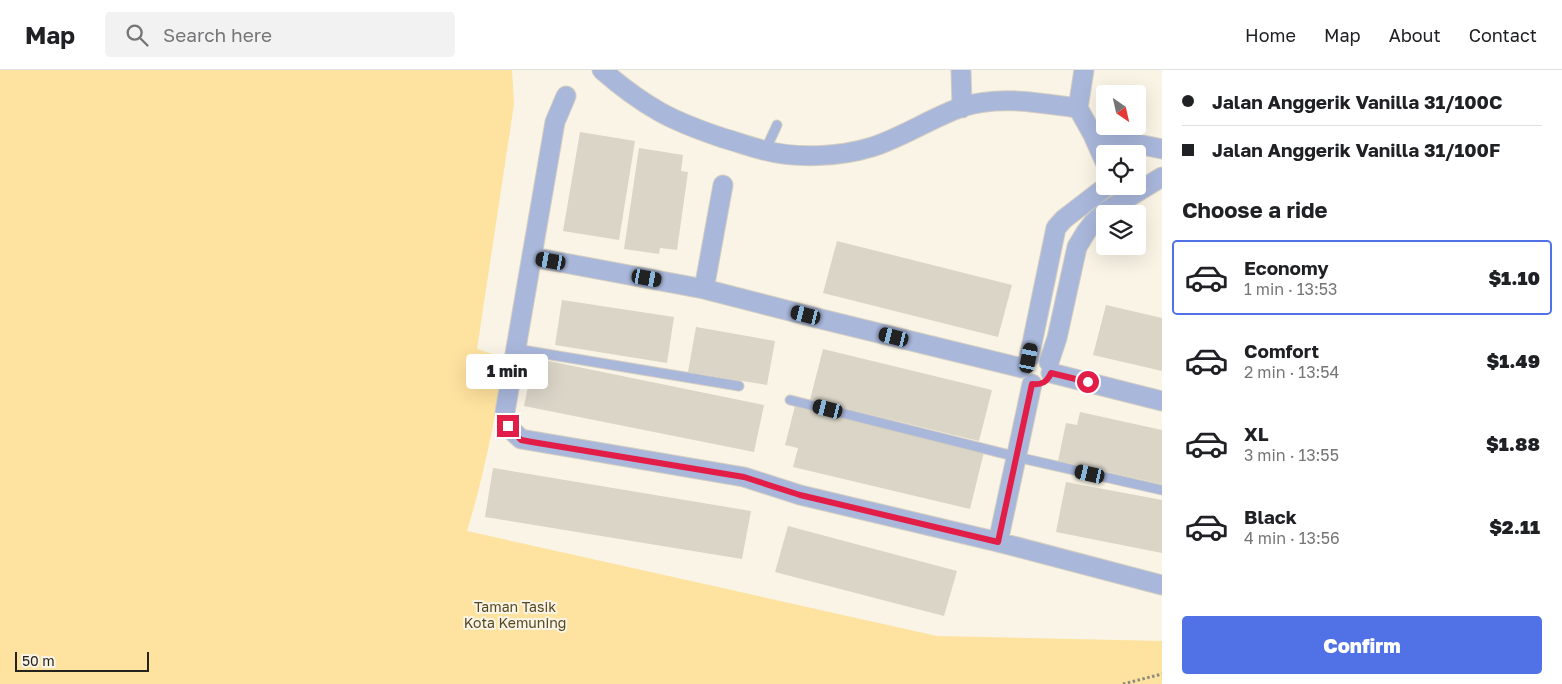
<!DOCTYPE html>
<html lang="en">
<head>
<meta charset="utf-8">
<style>
	body { margin:0; font-family:"Golos Text",sans-serif; background:#f2f2f2; color:#202124; height:100vh; display:flex; flex-direction:column; font-size:19px; white-space:nowrap }
	* { box-sizing:border-box; margin:0 }
	p { font-size:16px; color:#757577 }
	.icon { flex:none; width:28px; height:28px; fill:none; stroke:currentColor; stroke-width:2; stroke-linecap:round; stroke-linejoin:round }
	.map { position:relative; flex:1; overflow:hidden }
	.details { display:flex; flex-direction:column; background:#fff; width:400px }
	.details>* { flex:none }
	.hud { display:grid; align-content:center; height:110px; padding:0 20px; background:#fff }
	.needle { width:32px; rotate:146deg }
	.controls { position:absolute; left:1096px; top:15px; display:grid; gap:10px }
	.controls a { display:grid; place-items:center; width:50px; height:50px; border-radius:5px; background:#fff; box-shadow:0 5px 20px #0002; font-size:25px }
	.scale { position:absolute; left:15px; bottom:12px; width:134px; box-sizing:border-box; padding-left:5px; border:2px solid #25231e; border-top:0; font-size:14px; line-height:18px; white-space:nowrap; color:#25231e; -webkit-text-stroke:4px #f9f4e5; paint-order:stroke }
	.end { position:absolute; width:22px; height:22px; margin:-11px; border:6px solid #e11d48; background:#fff; box-shadow:0 0 0 2px #fff }
	.from { border-radius:50% }
	.bubble { position:absolute; height:35px; border-radius:5px; background:#fff; box-shadow:0 5px 20px #0002; font-size:16px; font-weight:800; line-height:35px; text-align:center }
	.car { position:absolute; width:15px; height:30px; margin:-15px -8px; border-radius:6px; box-shadow:0 0 4px 1px #0007; background:linear-gradient(#222 24%,#8ab4d8 0 40%,#222 0 76%,#8ab4d8 0 86%,#222 0) }
	.hud b { display:flex; align-items:center; gap:18px; height:48px; font-size:19px }
	.hud b+b { border-top:1px solid #e0e0e0 }
	.hud i { width:12px; height:12px; background:#202124 }
	ul { padding:0; list-style:none }
	li { display:flex; align-items:center; gap:15px; height:75px; margin:0 10px 8px; padding:0 10px; border:2px solid transparent; border-radius:5px }
	li div { flex:1 }
	li b { display:block; font-size:19px }
	li em { font-style:normal; font-weight:800 }
	li.current { border-color:#5172e6 }
	li>.icon { width:45px; height:45px; stroke-width:1.5 }
	h2 { padding:0 20px; font-size:22px; line-height:60px }
	.button { display:flex; gap:10px; margin-top:auto; padding:10px 20px }
	.button a { flex:1; height:58px; border-radius:5px; background:#5172e6; color:#fff; font-size:20px; font-weight:800; line-height:58px; text-align:center }
	header { display:flex; align-items:center; gap:30px; box-sizing:border-box; height:70px; padding:0 25px; background:#fff; border-bottom:1px solid #e0e0e0 }
	header strong { font-size:24px }
	nav { display:flex; gap:28px; margin-inline-start:auto; font-size:18px }
	.search { width:350px; height:45px; background:#f2f2f2; display:flex; align-items:center; gap:12px; box-sizing:border-box; padding:0 18px; border-radius:5px; color:#757577; font-size:19px }
	main { display:flex; flex:1; min-height:0 }
	.map>svg:first-child { display:block }
</style>
</head>
<body>
<header>
<strong>Map</strong>
<div class="search"><svg class="icon" aria-label="search" viewBox="0 0 24 24"><circle cx="10" cy="10" r="6"/><path d="M15 15l6 6"/></svg>Search here</div>
<nav><a>Home</a><a>Map</a><a>About</a><a>Contact</a></nav>
</header>
<main>
<div class="map">
<svg width="1162" height="614" viewBox="0 0 1162 614">
	<rect width="100%" height="100%" fill="#f9f4e5"/>
	<path fill="#fee29f" d="M0,0H512L514,34L477,279L504,288C496,347 484,405 467,461L937,566L1162,571V614H0Z"/>
	<path fill="#dad5c7" d="M580,62L635,71L619,170L563,161Z
		M639,78L683,85L681,101L688,102L677,180L660,178L659,184L624,179Z
		M837,171L1012,215L998,267L823,223Z
		M562,230L674,247L667,293L555,275Z
		M1106,235L1162,248V301L1093,285Z
		M696,257L775,271L767,315L688,302Z
		M823,279L992,320L979,371L810,330Z
		M534,288L764,335L754,382L524,336Z
		M795,336L984,382L970,439L793,397L798,378L785,375Z
		M1080,342L1162,360V414L1058,391L1066,353L1077,355Z
		M493,398L751,441L742,489L485,447Z
		M1066,412L1162,430V483L1056,462Z
		M788,456L957,501L944,546L775,502Z"/>
	<g fill="none" stroke-linecap="round" stroke-linejoin="round">
		<defs>
			<path id="lane" d="M765,81L777,55
				M516,279L739,316
				M790,330L1017,387L1162,420"/>
			<path id="street" d="M602,0C620,16 639,30 660,42C680,53 702,61 723,68C737,72 750,77 763,80C795,89 840,87 872,77C903,67 931,48 962,37C1000,25 1040,33 1078,38
				M961,0L962,38
				M1084,0L1078,38L1093,65L1162,79
				M566,26L555,52L505,342L507,356L521,369L744,407L800,425L998,472L1162,515
				M1093,65L1105,92
				M532,187L704,219L821,249L1022,298
				M704,219L723,115
				M1029,288L1056,158L1064,149L1107,116
				M1049,292L1057,268L1077,177L1086,162L1093,153L1106,141L1162,107
				M1051,303L1162,331
				M998,472L1032,314"/>
		</defs>
		<use href="#lane" stroke="#d3cec1" stroke-width="11"/>
		<use href="#street" stroke="#d3cec1" stroke-width="21"/>
		<path stroke="#8e8a80" stroke-width="3" stroke-dasharray="2.5 2.5" stroke-linecap="butt" d="M1123,614L1162,604"/>
		<use href="#lane" stroke="#a9b7db" stroke-width="9"/>
		<use href="#street" stroke="#a9b7db" stroke-width="19"/>
	</g>
	<g fill="none" stroke-linecap="round" stroke-linejoin="round">
		<path stroke="#e11d48" stroke-width="6" d="M508,356L521,370L532,372L744,407L800,425L998,472L1032,314C1042,315 1047,312 1051,303L1088,312"/>
	</g>
	<g text-anchor="middle" dominant-baseline="central" stroke-width="4" stroke-linejoin="round" paint-order="stroke">
		<g font-size="14" fill="#574720" stroke="#f9f4e5">
			<text x="515" y="536">Taman Tasik<tspan x="515" dy="16">Kota Kemuning</tspan></text>
		</g>
	</g>
</svg>
<div class="controls">
<a><svg class="needle" viewBox="-14 -14 28 28"><path d="M0-13l5 13h-10z" fill="#e53935"/><path d="M0 13l5-13h-10z" fill="#757577"/></svg></a>
<a><svg class="icon" aria-label="locate" viewBox="0 0 24 24"><circle cx="12" cy="12" r="6"/><path d="M12 2v4M12 18v4M2 12h4M18 12h4"/></svg></a>
<a><svg class="icon" aria-label="layers" viewBox="0 0 24 24"><path d="M12 4l9 5-9 5-9-5zM3 14l9 5 9-5"/></svg></a>
</div>
<div class="scale">50 m</div>
<i class="end from" style="left:1088px;top:312px"></i>
<i class="end" style="left:508px;top:356px"></i>
<div class="bubble" style="left:466px;top:284px;width:82px">1 min</div>
<i class="car" style="left:551px;top:191px;rotate:280deg"></i>
<i class="car" style="left:647px;top:208px;rotate:100deg"></i>
<i class="car" style="left:806px;top:245px;rotate:284deg"></i>
<i class="car" style="left:894px;top:267px;rotate:284deg"></i>
<i class="car" style="left:1029px;top:288px;rotate:11deg"></i>
<i class="car" style="left:828px;top:339px;rotate:284deg"></i>
<i class="car" style="left:1090px;top:404px;rotate:283deg"></i>
</div>
<section class="details">
<div class="hud">
<b><i class="from"></i>Jalan Anggerik Vanilla 31/100C</b>
<b><i></i>Jalan Anggerik Vanilla 31/100F</b>
</div>
<h2>Choose a ride</h2>
<ul>
<li class="current"><svg class="icon" aria-label="car" viewBox="0 0 24 24"><path d="M5 17H2v-5l4-1 3-4h7l3 4 3 1v5h-3M9 17h6M6 11h13"/><circle cx="7" cy="17" r="2"/><circle cx="17" cy="17" r="2"/></svg><div><b>Economy</b><p>1 min · 13:53</p></div><em>$1.10</em></li>
<li><svg class="icon" aria-label="car" viewBox="0 0 24 24"><path d="M5 17H2v-5l4-1 3-4h7l3 4 3 1v5h-3M9 17h6M6 11h13"/><circle cx="7" cy="17" r="2"/><circle cx="17" cy="17" r="2"/></svg><div><b>Comfort</b><p>2 min · 13:54</p></div><em>$1.49</em></li>
<li><svg class="icon" aria-label="car" viewBox="0 0 24 24"><path d="M5 17H2v-5l4-1 3-4h7l3 4 3 1v5h-3M9 17h6M6 11h13"/><circle cx="7" cy="17" r="2"/><circle cx="17" cy="17" r="2"/></svg><div><b>XL</b><p>3 min · 13:55</p></div><em>$1.88</em></li>
<li><svg class="icon" aria-label="car" viewBox="0 0 24 24"><path d="M5 17H2v-5l4-1 3-4h7l3 4 3 1v5h-3M9 17h6M6 11h13"/><circle cx="7" cy="17" r="2"/><circle cx="17" cy="17" r="2"/></svg><div><b>Black</b><p>4 min · 13:56</p></div><em>$2.11</em></li>
</ul>
<div class="button"><a>Confirm</a></div>
</section>
</main>
</body>
</html>
